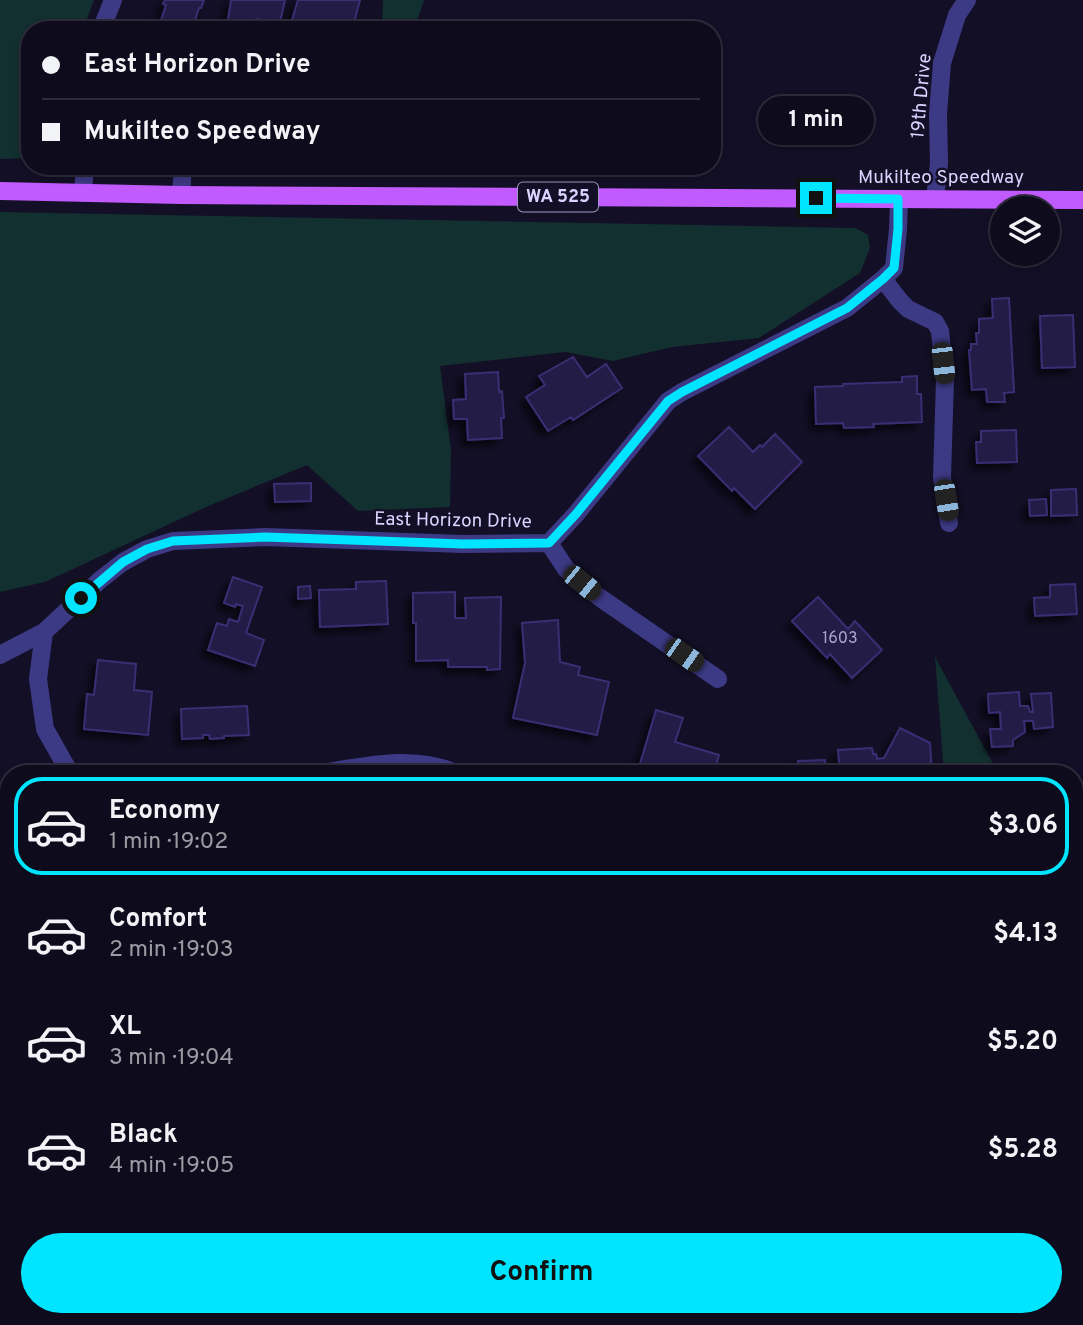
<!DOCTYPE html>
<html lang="en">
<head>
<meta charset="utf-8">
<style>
	body { margin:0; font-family:Overpass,sans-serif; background:#1c1929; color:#f1f3f6; height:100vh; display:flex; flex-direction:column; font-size:26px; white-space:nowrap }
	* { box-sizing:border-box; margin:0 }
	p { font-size:23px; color:#9b9ba3 }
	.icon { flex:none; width:38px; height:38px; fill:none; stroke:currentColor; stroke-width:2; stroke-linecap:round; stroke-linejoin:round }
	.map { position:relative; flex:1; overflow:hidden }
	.panel { position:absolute; left:0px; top:765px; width:1083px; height:562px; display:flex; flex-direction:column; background:#0e0b1c; border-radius:28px 28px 0 0; box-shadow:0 4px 10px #0003,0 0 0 2px #2e2b3b }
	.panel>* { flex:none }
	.banner { position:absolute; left:21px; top:21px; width:700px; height:154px; border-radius:28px; box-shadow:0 4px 10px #0003,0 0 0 2px #2e2b3b; display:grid; align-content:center; height:154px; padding:0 21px; background:#0e0b1c }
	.buttons { position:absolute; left:990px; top:196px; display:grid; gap:14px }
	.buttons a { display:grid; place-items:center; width:70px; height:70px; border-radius:50%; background:#0e0b1c; box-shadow:0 4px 10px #0003,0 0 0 2px #2e2b3b; font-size:35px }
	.end { position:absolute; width:32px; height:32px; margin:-16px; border:9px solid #00e5ff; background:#111; box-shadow:0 0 0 4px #111 }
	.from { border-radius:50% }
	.bubble { position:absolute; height:49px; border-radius:24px; background:#0e0b1c; box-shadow:0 4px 10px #0003,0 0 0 2px #2e2b3b; font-size:23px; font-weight:700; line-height:49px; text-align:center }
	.car { position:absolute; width:21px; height:42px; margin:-21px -10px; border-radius:9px; box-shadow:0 0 5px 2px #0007; background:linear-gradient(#222 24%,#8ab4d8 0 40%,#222 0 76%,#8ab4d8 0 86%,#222 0) }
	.banner b { display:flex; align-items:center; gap:24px; height:66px; font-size:26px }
	.banner b+b { border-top:2px solid #2e2b3b }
	.banner i { width:18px; height:18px; background:#f1f3f6 }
	ul { padding:12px 0 0; list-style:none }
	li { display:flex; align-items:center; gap:21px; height:98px; margin:0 14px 10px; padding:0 7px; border:4px solid transparent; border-radius:28px }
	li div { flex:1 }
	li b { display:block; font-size:26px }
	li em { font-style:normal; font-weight:700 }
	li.selected { border-color:#00e5ff }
	li>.icon { width:63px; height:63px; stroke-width:1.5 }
	.primary-button { display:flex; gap:14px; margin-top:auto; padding:14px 21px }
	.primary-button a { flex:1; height:80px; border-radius:42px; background:#00e5ff; color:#111; font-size:28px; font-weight:700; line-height:80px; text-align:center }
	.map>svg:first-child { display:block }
</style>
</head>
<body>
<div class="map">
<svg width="1083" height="1325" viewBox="0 0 1083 1325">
	<defs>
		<filter id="shadow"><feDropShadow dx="-6" dy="6" stdDeviation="3.5" flood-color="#0009"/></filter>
	</defs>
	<rect width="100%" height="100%" fill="#130f26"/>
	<path fill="#12302f" d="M0,0H94L83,30H30V158L0,159Z
		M383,0H424L414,30H382Z
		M0,212L855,228L868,235L870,248L860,273L759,338L672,347L613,361L565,352L440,366L451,449L450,507L358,511L307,465L206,507L45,582L0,592Z
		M935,657L998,773H944Z
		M1083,831V1158L1075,1160L1074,834Z
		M0,1125H9V1318H141L67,1325L0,1324Z"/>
	<path fill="#0c2248" d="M1083,1238V1325H678L712,1318H1074L1075,1240Z"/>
	<path fill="#241b47" stroke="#3b2d73" stroke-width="2" filter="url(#shadow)" d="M165,0H204L201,8H199L192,30L161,20L166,5L163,4Z
		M231,0H285L278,30H259L261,20L256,19L254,26L228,20Z
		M298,0H360L352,30H289Z
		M1009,298L1014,392L1004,393L1005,402H987L986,389L972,390L969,350H971V344H977L976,333H979V319L993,318L992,299Z
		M1073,315L1075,367L1042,368L1040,316Z
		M573,357L587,377L606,364L622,388L573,420L571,417L548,431L526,397L545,385L539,376Z
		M498,372L499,392L502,391L504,418H501L502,438L468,440L467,419H454L453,400L466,399L465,374Z
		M917,376V394H921L922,422L873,424L874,427L844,428L843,423L816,424L815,387L843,386V384L902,382V377Z
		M729,427L753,452L760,445L762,447L775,434L802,462L755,509L734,488L732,491L698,456Z
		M1016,430L1017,462L977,463L976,442H981V431Z
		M311,483V501L275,502L274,484Z
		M1076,489L1077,515L1051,516V490Z
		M1046,499L1047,515L1030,516L1029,500Z
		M233,577L262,587L246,633L264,640L255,666L208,650L217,623L227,626L229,619L238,622L243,606L236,604L235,607L224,603Z
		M386,581L388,624L320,627L319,590L356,589V582Z
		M1075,584L1077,614L1035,616L1034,598L1050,597V585Z
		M310,586L311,598L298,599V587Z
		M455,592V618H466L465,598L501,597L500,669L487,670V667H448V660L416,661V623H413V593Z
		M818,597L848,629L855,621L882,650L852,678L830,654L827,658L792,621Z
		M558,620L560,662L580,667L578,675L609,682L597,735L513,718L525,663L522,623Z
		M98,660L136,664L134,690L152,692L148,735L84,729L87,694L94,695Z
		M1019,692L1020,706H1028L1030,712H1033L1031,694L1051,693L1053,727L1034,729L1033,721H1024L1025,732L1013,740V746L992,747L990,729H1001L1000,712L989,713L988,694Z
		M247,706L249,735L224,736V738L210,739L209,735H203V738L182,739L181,709Z
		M656,710L683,718L675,742L719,755L714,774H637Z
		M900,728L930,743L932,774H840L838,750L872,748L873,754H876L877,759L884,758Z
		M825,760V774H798V761Z
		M0,906H6L7,926H9V995H0Z"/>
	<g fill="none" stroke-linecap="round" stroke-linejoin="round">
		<path stroke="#3d3a85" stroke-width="18" d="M101,30L113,0
			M83,193L85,166
			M181,195L183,166
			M935,199L939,163L938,114L942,63L957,15L967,0
			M883,279L900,301L908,309L935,322L940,331L945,380L942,477L949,523
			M549,543L566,569L599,597L718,679
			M44,632L38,679L45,729L67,768L72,774
			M0,655L44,632L100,580L123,562L147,549L173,541L265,537L463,544L549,543L576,514L668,401L682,392L847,308L883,279L894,268L898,229L899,199
			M315,774C362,767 413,753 458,774
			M0,821L9,819"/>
		<path stroke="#c25bff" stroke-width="18" d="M0,191L181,195L1083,200"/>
		<defs>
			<path id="rail" d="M1074,1210L1083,1208
				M511,1325L555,1318"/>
		</defs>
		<use href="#rail" stroke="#00e5ff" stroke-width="8"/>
		<use href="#rail" stroke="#130f26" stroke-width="5" stroke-dasharray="16" stroke-linecap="butt"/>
	</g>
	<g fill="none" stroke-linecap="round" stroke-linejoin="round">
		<path stroke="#00e5ff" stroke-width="9" d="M81,598L123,562L147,549L173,541L265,537L463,544L549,543L576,514L668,401L682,392L847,308L883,279L894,268L898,229V199L816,198"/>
	</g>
	<g text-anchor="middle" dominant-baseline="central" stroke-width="5" stroke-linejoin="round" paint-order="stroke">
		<g font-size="16" fill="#aca6d1">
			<text x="840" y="639">1603</text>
		</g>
		<rect fill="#130f26" stroke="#9e99be" stroke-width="2" x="518" y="182.5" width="80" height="29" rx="5"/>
		<g font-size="18" font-weight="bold" fill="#d9d4ff">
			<text x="558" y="197">WA 525</text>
		</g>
		<g font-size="19" fill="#d9d4ff" stroke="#130f26">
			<text transform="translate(922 96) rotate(-85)">19th Drive</text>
			<text x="941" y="178">Mukilteo Speedway</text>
			<text transform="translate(453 521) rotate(1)">East Horizon Drive</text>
		</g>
	</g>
</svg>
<div class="buttons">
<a><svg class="icon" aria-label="layers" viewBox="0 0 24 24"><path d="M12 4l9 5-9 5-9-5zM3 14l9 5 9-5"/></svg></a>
</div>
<i class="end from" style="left:81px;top:598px"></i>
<i class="end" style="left:816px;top:198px"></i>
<div class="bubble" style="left:758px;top:96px;width:116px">1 min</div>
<i class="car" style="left:943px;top:363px;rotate:174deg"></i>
<i class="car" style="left:946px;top:500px;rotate:171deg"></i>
<i class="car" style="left:582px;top:583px;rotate:129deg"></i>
<i class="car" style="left:684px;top:655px;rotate:125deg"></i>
<div class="banner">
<b><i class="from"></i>East Horizon Drive</b>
<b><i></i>Mukilteo Speedway</b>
</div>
<section class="panel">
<ul>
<li class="selected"><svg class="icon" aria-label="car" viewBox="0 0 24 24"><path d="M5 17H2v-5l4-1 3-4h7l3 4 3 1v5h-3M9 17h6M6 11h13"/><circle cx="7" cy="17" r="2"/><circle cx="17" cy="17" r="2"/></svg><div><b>Economy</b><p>1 min · 19:02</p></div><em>$3.06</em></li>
<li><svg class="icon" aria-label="car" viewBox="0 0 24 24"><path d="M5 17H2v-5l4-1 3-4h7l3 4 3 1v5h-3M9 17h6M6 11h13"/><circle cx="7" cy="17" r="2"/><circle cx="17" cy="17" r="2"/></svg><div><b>Comfort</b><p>2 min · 19:03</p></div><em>$4.13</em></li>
<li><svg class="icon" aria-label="car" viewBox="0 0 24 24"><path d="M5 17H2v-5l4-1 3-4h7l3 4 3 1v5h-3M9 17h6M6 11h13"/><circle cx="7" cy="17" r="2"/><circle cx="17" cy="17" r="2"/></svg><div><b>XL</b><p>3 min · 19:04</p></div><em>$5.20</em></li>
<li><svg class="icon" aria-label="car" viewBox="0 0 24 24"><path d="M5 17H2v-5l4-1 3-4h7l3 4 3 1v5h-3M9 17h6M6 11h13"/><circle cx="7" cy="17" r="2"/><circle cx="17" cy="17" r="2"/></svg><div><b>Black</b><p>4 min · 19:05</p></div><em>$5.28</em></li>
</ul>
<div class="primary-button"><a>Confirm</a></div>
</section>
</div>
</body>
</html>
